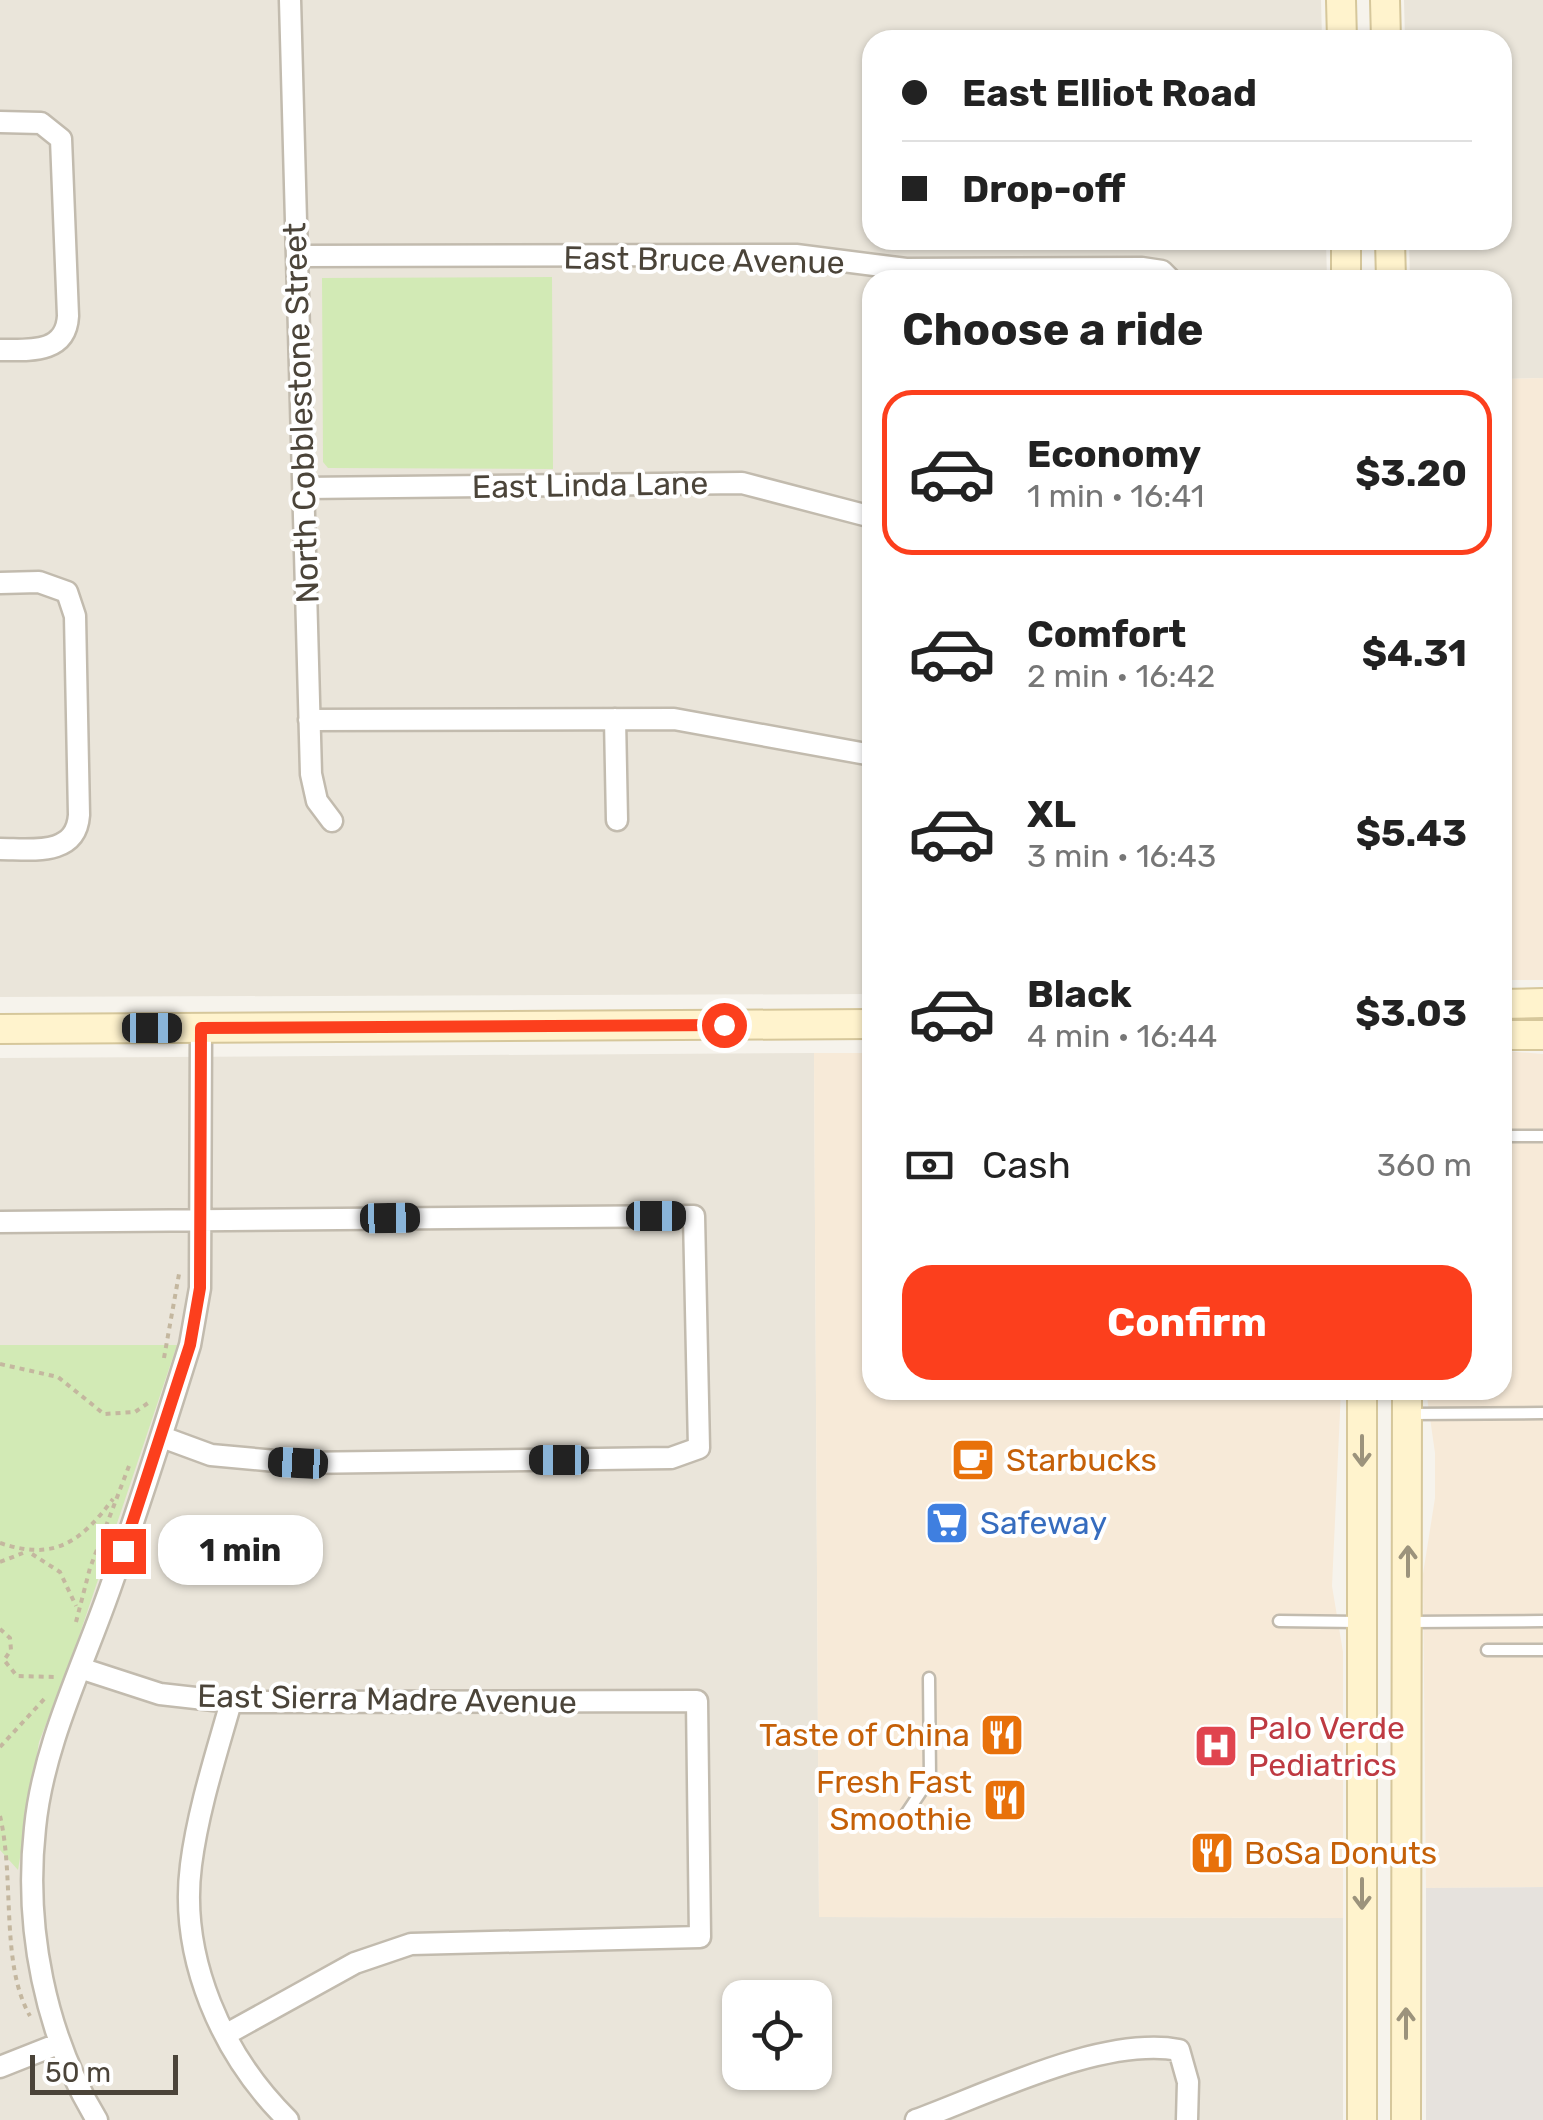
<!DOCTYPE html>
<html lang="en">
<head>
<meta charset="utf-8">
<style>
	body { margin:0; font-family:Rubik,sans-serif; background:#f6f6f6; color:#222; height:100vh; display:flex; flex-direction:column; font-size:38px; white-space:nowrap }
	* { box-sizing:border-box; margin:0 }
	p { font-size:32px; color:#767676 }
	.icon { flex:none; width:55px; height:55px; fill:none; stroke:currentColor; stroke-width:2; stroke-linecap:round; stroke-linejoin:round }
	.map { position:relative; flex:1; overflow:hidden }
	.drawer { position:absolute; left:862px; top:270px; width:650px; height:1130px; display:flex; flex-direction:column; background:#fff; border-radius:30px; box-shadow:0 2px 8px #0004 }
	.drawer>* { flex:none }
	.banner { position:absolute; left:862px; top:30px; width:650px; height:220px; border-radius:30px; box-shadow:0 2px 8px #0004; display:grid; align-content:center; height:220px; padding:0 40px; background:#fff }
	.tools { position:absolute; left:722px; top:1980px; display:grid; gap:20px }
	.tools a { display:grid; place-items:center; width:110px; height:110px; border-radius:20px; background:#fff; box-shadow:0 2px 8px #0004; font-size:50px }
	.scale { position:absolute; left:30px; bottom:25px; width:148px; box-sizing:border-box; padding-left:10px; border:5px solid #4b4439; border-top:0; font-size:28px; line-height:35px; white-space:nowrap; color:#4b4439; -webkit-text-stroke:8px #fff; paint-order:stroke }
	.end { position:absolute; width:45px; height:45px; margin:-22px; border:12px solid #fc3f1d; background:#fff; box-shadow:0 0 0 5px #fff }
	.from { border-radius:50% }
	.bubble { position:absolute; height:70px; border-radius:30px; background:#fff; box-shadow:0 2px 8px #0004; font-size:32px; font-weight:700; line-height:70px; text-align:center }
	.car { position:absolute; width:30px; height:60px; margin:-30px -15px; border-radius:12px; box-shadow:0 0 8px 2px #0007; background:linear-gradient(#222 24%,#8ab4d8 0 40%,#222 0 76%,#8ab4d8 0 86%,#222 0) }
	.banner b { display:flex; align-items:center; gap:35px; height:95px; font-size:38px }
	.banner b+b { border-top:2px solid #e0e0e0 }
	.banner i { width:25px; height:25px; background:#222 }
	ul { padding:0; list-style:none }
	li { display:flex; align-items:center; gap:30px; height:165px; margin:0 20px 15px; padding:0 20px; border:5px solid transparent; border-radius:30px }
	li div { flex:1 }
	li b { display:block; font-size:38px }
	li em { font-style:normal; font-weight:700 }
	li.selected { border-color:#fc3f1d }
	li>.icon { width:90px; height:90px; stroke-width:1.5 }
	h2 { padding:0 40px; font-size:45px; line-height:120px }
	.pay { display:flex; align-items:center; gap:25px; height:110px; padding:0 40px; font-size:38px }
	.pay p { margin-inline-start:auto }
	.primary-button { display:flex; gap:20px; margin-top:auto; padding:20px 40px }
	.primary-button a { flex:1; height:115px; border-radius:30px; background:#fc3f1d; color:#fff; font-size:40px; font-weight:700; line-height:115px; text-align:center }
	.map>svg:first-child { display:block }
</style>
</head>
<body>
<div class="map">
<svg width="1543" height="2120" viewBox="0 0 1543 2120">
	<rect width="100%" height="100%" fill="#f6f3ec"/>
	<path fill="#eae5da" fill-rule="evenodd" d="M0,0H1321L1322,40H872V240H1326L1327,280H872V994L0,997Z
		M1404,0H1543V378L1503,379L1502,280H1410L1409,240H1502V40H1405Z
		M814,1053L819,1917L1343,1918V2120H0V1058ZM740,1998H815V2072H740Z"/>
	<path fill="#f7ead8" d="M1543,378V980H1503V379Z
		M1503,1051L1543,1054V1887L1426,1888L1423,1574L1435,1498V1453L1426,1390H1502Z
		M814,1053H872V1390H1341L1332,1586L1343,1652V1918L819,1917Z"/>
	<path fill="#e6e2dd" d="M1543,1887V2120H1426V1888Z"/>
	<path fill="#d2eab5" d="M552,277L553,469L328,468L323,462L322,278Z
		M0,1345H177L71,1660L39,1742L18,1870L0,1850Z"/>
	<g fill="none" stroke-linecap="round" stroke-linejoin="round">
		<defs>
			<path id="lane" d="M1502,1136H1543
				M1409,1414L1543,1413
				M1279,1621L1358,1622
				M1409,1622L1543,1621
				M1487,1650H1543
				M902,1820L930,1778L929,1678"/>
			<path id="street" d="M290,0L311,774L317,801L332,821
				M0,122L41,123L61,139L68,316C66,354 29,350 0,350
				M297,256L796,255L906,269L1142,268L1162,271L1171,280
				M304,488L742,483L872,517
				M0,583L39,582L67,592L75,616L79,815C76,857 31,849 0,849
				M615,719L617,820
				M309,720L674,719L872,755
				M0,1222L694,1216L699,1448L671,1458L298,1463L211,1455L162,1437
				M80,1668L160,1694L231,1702L697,1701L700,1937L411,1944L355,1963L225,2035
				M231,1702C216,1755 198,1810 191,1865C179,1958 222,2055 288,2120
				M0,2067L58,2044
				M97,2120C45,2035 24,1927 35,1828C43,1744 85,1662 112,1583C140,1504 165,1425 190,1345L200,1288L201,1029
				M916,2120C990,2093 1103,2036 1179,2050L1188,2082L1187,2120"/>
			<path id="secondary" d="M1341,0L1342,40
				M1385,0L1386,40
				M1346,240V280
				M1390,240L1391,280
				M1502,1004L1543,1003
				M0,1029L872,1024
				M1502,1035H1543
				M1362,2120V1390
				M1406,2120L1407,1390"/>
		</defs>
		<use href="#lane" stroke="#c2bbae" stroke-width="15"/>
		<use href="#street" stroke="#c2bbae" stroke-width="25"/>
		<use href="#secondary" stroke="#d6c79b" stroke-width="32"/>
		<path stroke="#c4b79f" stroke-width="4" stroke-dasharray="5 5" stroke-linecap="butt" d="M164,1358L179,1274
			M0,1364L58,1377L104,1414L135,1412L151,1401
			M0,1543C54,1561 80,1543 113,1499
			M32,1554L60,1572L76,1606
			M0,1562L23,1553
			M76,1622L90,1568L129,1466
			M0,1629L10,1638L11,1650L4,1660L17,1676L55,1677
			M0,1747L47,1696
			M0,1816C15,1879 0,1964 30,2016"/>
		<use href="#lane" stroke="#fff" stroke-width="10"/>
		<use href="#street" stroke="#fff" stroke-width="20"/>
		<use href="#secondary" stroke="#fff3cd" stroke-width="28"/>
	</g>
	<defs><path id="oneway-shaft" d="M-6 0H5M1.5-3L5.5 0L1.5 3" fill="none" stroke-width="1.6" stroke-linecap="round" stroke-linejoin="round" transform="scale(2.5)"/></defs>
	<g stroke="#9c937c">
		<use href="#oneway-shaft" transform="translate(1362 1451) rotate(90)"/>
		<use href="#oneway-shaft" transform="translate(1408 1561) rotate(-90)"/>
		<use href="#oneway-shaft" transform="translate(1362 1894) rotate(90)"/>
		<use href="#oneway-shaft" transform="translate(1406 2023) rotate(-90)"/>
	</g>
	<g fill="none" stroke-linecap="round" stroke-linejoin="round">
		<path stroke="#fc3f1d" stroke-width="12" d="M123,1551L190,1345L200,1288L201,1028L724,1025"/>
	</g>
	<defs>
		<symbol id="cafe-square" viewBox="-11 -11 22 22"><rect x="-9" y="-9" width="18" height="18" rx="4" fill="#e8710a" stroke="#fff"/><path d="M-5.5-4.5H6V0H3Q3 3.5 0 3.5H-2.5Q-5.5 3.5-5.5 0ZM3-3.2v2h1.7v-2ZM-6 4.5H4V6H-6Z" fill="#fff"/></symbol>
		<symbol id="supermarket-square" viewBox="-11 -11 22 22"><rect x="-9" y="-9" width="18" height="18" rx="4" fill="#3f7fe0" stroke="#fff"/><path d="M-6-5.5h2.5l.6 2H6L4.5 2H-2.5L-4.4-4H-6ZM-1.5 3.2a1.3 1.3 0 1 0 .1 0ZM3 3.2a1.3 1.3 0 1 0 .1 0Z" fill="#fff"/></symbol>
		<symbol id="restaurant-square" viewBox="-11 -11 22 22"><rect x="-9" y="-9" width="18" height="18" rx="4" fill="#e8710a" stroke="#fff"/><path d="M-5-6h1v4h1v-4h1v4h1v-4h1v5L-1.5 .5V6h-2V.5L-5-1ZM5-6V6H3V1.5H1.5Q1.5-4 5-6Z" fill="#fff"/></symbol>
		<symbol id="hospital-square" viewBox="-11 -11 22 22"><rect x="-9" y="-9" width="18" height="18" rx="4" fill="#e0444e" stroke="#fff"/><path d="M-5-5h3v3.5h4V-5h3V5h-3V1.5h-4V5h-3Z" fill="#fff"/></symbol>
	</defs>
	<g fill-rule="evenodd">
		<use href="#cafe-square" x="948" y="1435" width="50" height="50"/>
		<use href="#supermarket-square" x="922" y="1498" width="50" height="50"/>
		<use href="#restaurant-square" x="977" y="1710" width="50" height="50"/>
		<use href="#hospital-square" x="1191" y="1721" width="50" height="50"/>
		<use href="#restaurant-square" x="980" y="1775" width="50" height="50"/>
		<use href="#restaurant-square" x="1187" y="1828" width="50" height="50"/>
	</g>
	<g text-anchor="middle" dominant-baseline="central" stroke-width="8" stroke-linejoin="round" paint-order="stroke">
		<g font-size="32" fill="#4b4439" stroke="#fff">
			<text transform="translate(704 260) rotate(1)">East Bruce Avenue</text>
			<text transform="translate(301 413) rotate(-92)">North Cobblestone Street</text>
			<text transform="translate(590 485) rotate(-1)">East Linda Lane</text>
			<text transform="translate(387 1699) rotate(1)">East Sierra Madre Avenue</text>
		</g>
		<g font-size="32" fill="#c56008" stroke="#fff" text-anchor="start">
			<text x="1006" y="1460">Starbucks</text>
			<text x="970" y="1735" text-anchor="end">Taste of China</text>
			<text x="972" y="1782" text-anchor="end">Fresh Fast<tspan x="972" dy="37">Smoothie</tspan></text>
			<text x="1244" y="1853">BoSa Donuts</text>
		</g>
		<g font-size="32" fill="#366cbe" stroke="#fff" text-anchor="start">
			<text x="980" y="1523">Safeway</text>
		</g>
		<g font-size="32" fill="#be3a42" stroke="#fff" text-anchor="start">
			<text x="1248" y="1728">Palo Verde<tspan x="1248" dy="37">Pediatrics</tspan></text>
		</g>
	</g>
</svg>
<div class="tools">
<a><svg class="icon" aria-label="locate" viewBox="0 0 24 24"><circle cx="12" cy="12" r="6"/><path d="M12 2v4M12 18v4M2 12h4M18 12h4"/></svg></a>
</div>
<div class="scale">50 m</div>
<i class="end from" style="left:724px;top:1025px"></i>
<i class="end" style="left:123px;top:1551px"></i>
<div class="bubble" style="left:158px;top:1515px;width:165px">1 min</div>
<i class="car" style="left:152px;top:1028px;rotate:90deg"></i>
<i class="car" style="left:656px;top:1216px;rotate:90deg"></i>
<i class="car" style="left:390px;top:1218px;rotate:89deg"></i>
<i class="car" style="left:559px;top:1460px;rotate:270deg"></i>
<i class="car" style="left:298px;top:1463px;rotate:273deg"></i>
<div class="banner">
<b><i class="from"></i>East Elliot Road</b>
<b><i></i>Drop-off</b>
</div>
<section class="drawer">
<h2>Choose a ride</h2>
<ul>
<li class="selected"><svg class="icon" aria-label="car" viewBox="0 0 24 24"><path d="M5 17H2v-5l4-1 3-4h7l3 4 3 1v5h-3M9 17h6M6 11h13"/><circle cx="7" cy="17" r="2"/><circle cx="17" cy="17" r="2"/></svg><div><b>Economy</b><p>1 min · 16:41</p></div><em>$3.20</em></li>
<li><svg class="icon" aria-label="car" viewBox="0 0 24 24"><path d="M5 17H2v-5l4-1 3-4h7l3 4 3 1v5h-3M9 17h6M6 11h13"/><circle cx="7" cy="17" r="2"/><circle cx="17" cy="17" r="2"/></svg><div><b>Comfort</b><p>2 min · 16:42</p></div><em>$4.31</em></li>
<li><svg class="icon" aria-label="car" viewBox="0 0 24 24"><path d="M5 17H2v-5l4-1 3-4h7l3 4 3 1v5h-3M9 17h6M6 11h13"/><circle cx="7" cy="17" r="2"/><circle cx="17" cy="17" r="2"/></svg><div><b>XL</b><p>3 min · 16:43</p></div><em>$5.43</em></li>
<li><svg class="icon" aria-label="car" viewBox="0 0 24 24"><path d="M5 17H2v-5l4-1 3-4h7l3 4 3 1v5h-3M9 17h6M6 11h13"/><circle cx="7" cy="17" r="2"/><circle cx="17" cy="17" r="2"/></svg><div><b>Black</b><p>4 min · 16:44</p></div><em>$3.03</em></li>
</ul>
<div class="pay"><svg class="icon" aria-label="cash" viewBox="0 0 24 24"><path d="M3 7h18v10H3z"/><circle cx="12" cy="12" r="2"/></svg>Cash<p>360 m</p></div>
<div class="primary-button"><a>Confirm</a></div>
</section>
</div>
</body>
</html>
